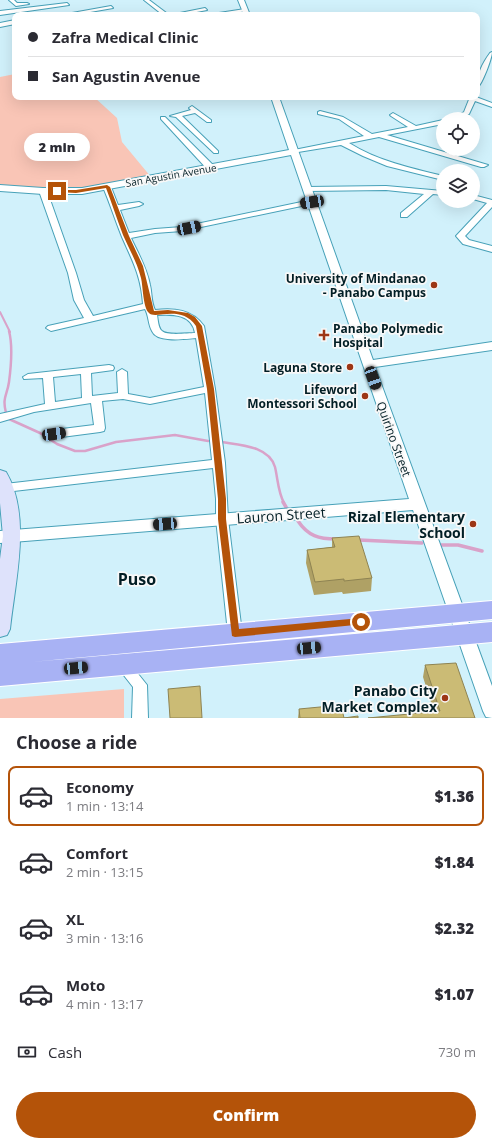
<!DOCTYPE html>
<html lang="en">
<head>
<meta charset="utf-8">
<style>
	body { margin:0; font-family:"Open Sans",sans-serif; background:#f7f7f7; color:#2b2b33; height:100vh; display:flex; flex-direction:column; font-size:15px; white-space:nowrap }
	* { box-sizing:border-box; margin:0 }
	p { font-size:13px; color:#7c7c81 }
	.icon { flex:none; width:22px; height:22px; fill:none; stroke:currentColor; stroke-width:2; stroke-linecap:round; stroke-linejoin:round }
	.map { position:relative; height:718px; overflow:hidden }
	.side { display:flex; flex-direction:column; background:#fff; flex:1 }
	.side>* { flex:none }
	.hud { position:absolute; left:12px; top:12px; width:468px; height:88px; border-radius:8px; box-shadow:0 4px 16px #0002; display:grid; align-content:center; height:88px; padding:0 16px; background:#fff }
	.tools { position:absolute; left:436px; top:112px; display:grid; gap:8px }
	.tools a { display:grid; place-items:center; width:44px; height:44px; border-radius:50%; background:#fff; box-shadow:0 4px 16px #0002; font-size:20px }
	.end { position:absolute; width:18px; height:18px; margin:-9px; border:5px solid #b45309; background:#fff; box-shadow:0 0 0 2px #fff }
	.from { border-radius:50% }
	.bubble { position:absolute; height:28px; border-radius:14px; background:#fff; box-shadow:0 4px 16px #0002; font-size:13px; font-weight:800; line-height:28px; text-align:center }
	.car { position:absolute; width:12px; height:24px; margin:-12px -6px; border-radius:5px; box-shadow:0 0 3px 1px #0007; background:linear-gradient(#222 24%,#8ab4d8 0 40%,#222 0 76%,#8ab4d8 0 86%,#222 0) }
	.hud b { display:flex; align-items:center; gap:14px; height:38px; font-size:15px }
	.hud b+b { border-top:1px solid #e1e1e2 }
	.hud i { width:10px; height:10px; background:#2b2b33 }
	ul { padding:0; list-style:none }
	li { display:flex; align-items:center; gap:12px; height:60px; margin:0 8px 6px; padding:0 8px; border:2px solid transparent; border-radius:8px }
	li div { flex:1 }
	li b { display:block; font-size:15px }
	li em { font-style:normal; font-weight:800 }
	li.on { border-color:#b45309 }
	li>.icon { width:36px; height:36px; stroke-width:1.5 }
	h2 { padding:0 16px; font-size:18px; line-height:48px }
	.pay { display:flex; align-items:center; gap:10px; height:44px; padding:0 16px; font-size:15px }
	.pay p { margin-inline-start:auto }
	.primary-button { display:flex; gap:8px; margin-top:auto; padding:8px 16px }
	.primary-button a { flex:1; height:46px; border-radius:24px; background:#b45309; color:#fff; font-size:16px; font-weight:800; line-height:46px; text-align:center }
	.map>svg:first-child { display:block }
</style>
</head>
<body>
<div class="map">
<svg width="492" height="718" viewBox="0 0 492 718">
	<rect width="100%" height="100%" fill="#d1f1fb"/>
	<path fill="#f9c5b6" d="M15,74V97H94L117,118L122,142L151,177L70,190L0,186V77Z
		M124,689V718H0V699Z"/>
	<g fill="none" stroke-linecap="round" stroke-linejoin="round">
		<path stroke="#d9a2c9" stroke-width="2" d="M0,312L10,332"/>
		<path stroke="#d9a2c9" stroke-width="2.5" d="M6,413C2,397 7,396 9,382C11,367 13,346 9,331
			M9,419L40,433L57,444L75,451H85L116,442L175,435L208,441
			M222,442C240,445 269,446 275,467C278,480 278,492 284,503"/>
		<path stroke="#d9a2c9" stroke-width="3.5" d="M283,502L286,507
			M298,521C308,536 319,539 336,539
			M359,540L422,543
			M441,545H458L482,551"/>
		<defs>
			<path id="minor" d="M9,0H14L17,3H27L29,4L16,6Z
				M144,0H149L169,15H163Z
				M67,3L69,5L0,15V11Z
				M111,6L113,8L73,15H61Z
				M205,8L207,10L181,15H170Z
				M245,9H247V11L220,15H206Z
				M15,20V24L0,27V23Z
				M492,52C492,58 482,85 477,88C477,74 482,64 490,53Z
				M470,97H476L492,103V107L475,101L469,114L460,119H452L464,112Z
				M192,106L211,120V122H207L195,113L182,116L218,151V153H214L176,117L170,116L191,110L189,108Z
				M320,111L343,117L372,134L408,127L391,116L390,115L393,113L416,126L443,120V124L387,135L488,165L484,167H481L379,137L349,143C378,161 410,168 443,176V180L387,166L363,156L341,145L292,153L290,152L294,150L364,136L339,119L318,114V112Z
				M161,117H165L214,166V170H208L161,119Z
				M104,185H110L111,187L118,205L139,202L143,204L139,206L120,210L129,233L155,229L182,227L311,200L315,202L311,204L182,231L155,233L131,238C138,253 147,268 150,285C152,293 151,302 155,310C174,308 192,309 204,326L215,389L225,463L228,519L242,633L240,637L235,639L230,637L228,633L216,519V499L213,468L5,492L0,490L1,485L5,484L212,460L205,393L150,404L123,399L102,401L105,428L104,431L100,432L54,438L50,437L48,434L50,431L54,430L94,425L91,403L34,412L0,422V414L45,404L43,378L24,379L23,377L28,374L109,365L113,366L114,368L113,370L91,373L92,396L118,393L117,372L122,369L127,372L128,394L150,398L204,387L196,338C185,339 157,343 152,331C148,324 149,316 145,309L51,331L46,328L48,326L84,318L74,300L68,273L39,191L43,189L47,191L76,273L84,300L93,316L143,304C141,276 133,262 122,237C115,220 110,203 103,187ZM157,315C173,314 192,314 195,333C188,333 167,336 162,331C158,328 158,320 157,315ZM81,374L82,398L55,402L53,377Z
				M386,186L443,191V195L433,194L407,217H401V213L424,194L386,190L307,191L303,189L307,187Z
				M473,195L492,200V207L465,236L469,240L492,246V252L463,244L456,236L487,203L473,199Z
				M122,658L127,660L147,685L148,718H132L133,687L115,664L117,660Z"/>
			<path id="tertiary" d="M238,0H244L250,15H244Z
				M271,97H279L373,360L492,342V350L375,367L492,686V718L486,717L483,711L413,510L0,543V531L409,499L291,155L82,194H43L0,191V185L43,188H82L289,150Z"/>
			<path id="secondary" d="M0,470L6,472C32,516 15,581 10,629L7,635L0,637V559L3,536L0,503Z"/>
			<path id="trunk" d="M492,601V619L31,662L492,622V642L0,686V644Z"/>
		</defs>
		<use href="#minor" stroke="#47a1b8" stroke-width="2"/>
		<use href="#tertiary" stroke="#47a1b8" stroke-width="2"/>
		<use href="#secondary" stroke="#47a1b8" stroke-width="2"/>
		<use href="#trunk" stroke="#fff" stroke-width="2"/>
		<use href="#minor" fill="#fff" fill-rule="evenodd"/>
		<use href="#tertiary" fill="#fff" fill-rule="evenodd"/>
		<use href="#secondary" fill="#dee2fb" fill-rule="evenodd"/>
		<use href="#trunk" fill="#a8b2f4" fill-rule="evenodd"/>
	</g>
	<path fill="#afa165" d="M332,538L372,578L371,591L343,594L342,592L314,595L306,563L307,550L332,547Z
		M425,665L475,718L434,712L423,677Z
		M299,709L344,718H358H298Z"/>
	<path fill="#cbbb75" stroke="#8e8352" d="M359,536L372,578L344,581V579L315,582L307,550L335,547L332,538Z
		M456,663L475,718H368L440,711L425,665Z
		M200,686L202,718H170L168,689Z
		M341,705L344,718L358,716V718H300L299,709Z"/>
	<path fill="#b45309" d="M107,185L110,187L129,236L143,266L154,311L168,310L188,313L195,317L202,326L214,389L226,499V519L239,629L361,618L365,619L366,622L365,624L235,637L232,636L218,519V499L207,389L196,326C181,304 155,320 149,313C143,308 143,286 141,278C137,262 129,249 123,235C117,219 112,204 106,188L76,193L57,192L54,191L57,190H76Z"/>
	<g fill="#9d3615" stroke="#f8f8f8" stroke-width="1.5">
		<circle cx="434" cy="285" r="4"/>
		<path d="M322 329h4v4h4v4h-4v4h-4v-4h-4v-4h4z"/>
		<circle cx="350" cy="367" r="4"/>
		<circle cx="365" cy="396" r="4"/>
		<circle cx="473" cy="524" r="4"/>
		<circle cx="445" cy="698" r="4"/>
	</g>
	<g text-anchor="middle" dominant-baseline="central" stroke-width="3.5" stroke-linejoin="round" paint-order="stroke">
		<g font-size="10" fill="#021e25" stroke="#f8f8f8">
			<text transform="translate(171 175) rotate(-10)">San Agustin Avenue</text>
		</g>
		<g font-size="12" font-weight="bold" fill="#021e25" stroke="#f8f8f8" text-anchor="end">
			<text x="426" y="278">University of Mindanao<tspan x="426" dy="14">- Panabo Campus</tspan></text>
			<text x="333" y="328" text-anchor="start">Panabo Polymedic<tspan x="333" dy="14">Hospital</tspan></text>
			<text x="342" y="367">Laguna Store</text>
			<text x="357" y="389">Lifeword<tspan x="357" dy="14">Montessori School</tspan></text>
		</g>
		<g font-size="12" fill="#021e25" stroke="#f8f8f8">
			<text transform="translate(394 439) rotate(70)">Quirino Street</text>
		</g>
		<g font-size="14" fill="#021e25" stroke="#f8f8f8">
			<text transform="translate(281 515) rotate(-4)">Lauron Street</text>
		</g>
		<g font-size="14" font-weight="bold" fill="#021e25" stroke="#f8f8f8" text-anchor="end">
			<text x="465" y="516">Rizal Elementary<tspan x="465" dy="16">School</tspan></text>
			<text x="437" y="690">Panabo City<tspan x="437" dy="16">Market Complex</tspan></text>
		</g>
		<g font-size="16" font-weight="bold" fill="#021e25" stroke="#f8f8f8">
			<text x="137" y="579">Puso</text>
		</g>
	</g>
</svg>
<div class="tools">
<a><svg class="icon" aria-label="locate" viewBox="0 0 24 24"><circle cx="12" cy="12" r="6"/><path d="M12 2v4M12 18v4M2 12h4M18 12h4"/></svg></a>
<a><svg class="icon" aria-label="layers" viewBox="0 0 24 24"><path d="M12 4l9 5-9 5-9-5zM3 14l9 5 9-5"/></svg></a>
</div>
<i class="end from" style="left:361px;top:622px"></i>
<i class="end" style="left:57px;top:191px"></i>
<div class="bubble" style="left:24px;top:133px;width:66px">2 min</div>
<i class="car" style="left:312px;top:202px;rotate:261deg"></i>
<i class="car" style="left:189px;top:228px;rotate:78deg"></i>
<i class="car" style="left:373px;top:378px;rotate:160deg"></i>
<i class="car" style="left:54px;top:434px;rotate:82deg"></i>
<i class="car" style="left:165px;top:524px;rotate:266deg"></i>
<i class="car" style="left:309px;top:648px;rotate:85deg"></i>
<i class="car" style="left:76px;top:668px;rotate:85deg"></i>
<div class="hud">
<b><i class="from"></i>Zafra Medical Clinic</b>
<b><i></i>San Agustin Avenue</b>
</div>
</div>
<section class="side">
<h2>Choose a ride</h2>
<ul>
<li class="on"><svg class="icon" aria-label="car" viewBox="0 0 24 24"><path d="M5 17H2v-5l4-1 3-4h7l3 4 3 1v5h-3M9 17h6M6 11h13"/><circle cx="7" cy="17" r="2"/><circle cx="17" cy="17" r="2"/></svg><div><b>Economy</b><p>1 min · 13:14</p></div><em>$1.36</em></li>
<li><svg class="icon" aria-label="car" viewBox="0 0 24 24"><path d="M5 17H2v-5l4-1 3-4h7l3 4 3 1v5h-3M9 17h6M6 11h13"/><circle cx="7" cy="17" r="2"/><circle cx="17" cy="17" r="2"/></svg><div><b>Comfort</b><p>2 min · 13:15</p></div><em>$1.84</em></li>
<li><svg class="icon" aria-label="car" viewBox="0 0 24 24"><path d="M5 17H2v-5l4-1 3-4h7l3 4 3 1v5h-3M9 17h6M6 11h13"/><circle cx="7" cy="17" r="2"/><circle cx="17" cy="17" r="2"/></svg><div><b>XL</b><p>3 min · 13:16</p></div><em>$2.32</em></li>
<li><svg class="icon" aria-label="car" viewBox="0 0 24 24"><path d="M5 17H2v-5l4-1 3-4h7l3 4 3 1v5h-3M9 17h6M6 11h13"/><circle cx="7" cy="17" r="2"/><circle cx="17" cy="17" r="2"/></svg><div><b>Moto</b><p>4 min · 13:17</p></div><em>$1.07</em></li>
</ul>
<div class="pay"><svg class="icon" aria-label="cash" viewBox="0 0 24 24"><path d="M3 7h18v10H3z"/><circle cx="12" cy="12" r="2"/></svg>Cash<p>730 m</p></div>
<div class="primary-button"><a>Confirm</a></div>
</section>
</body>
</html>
